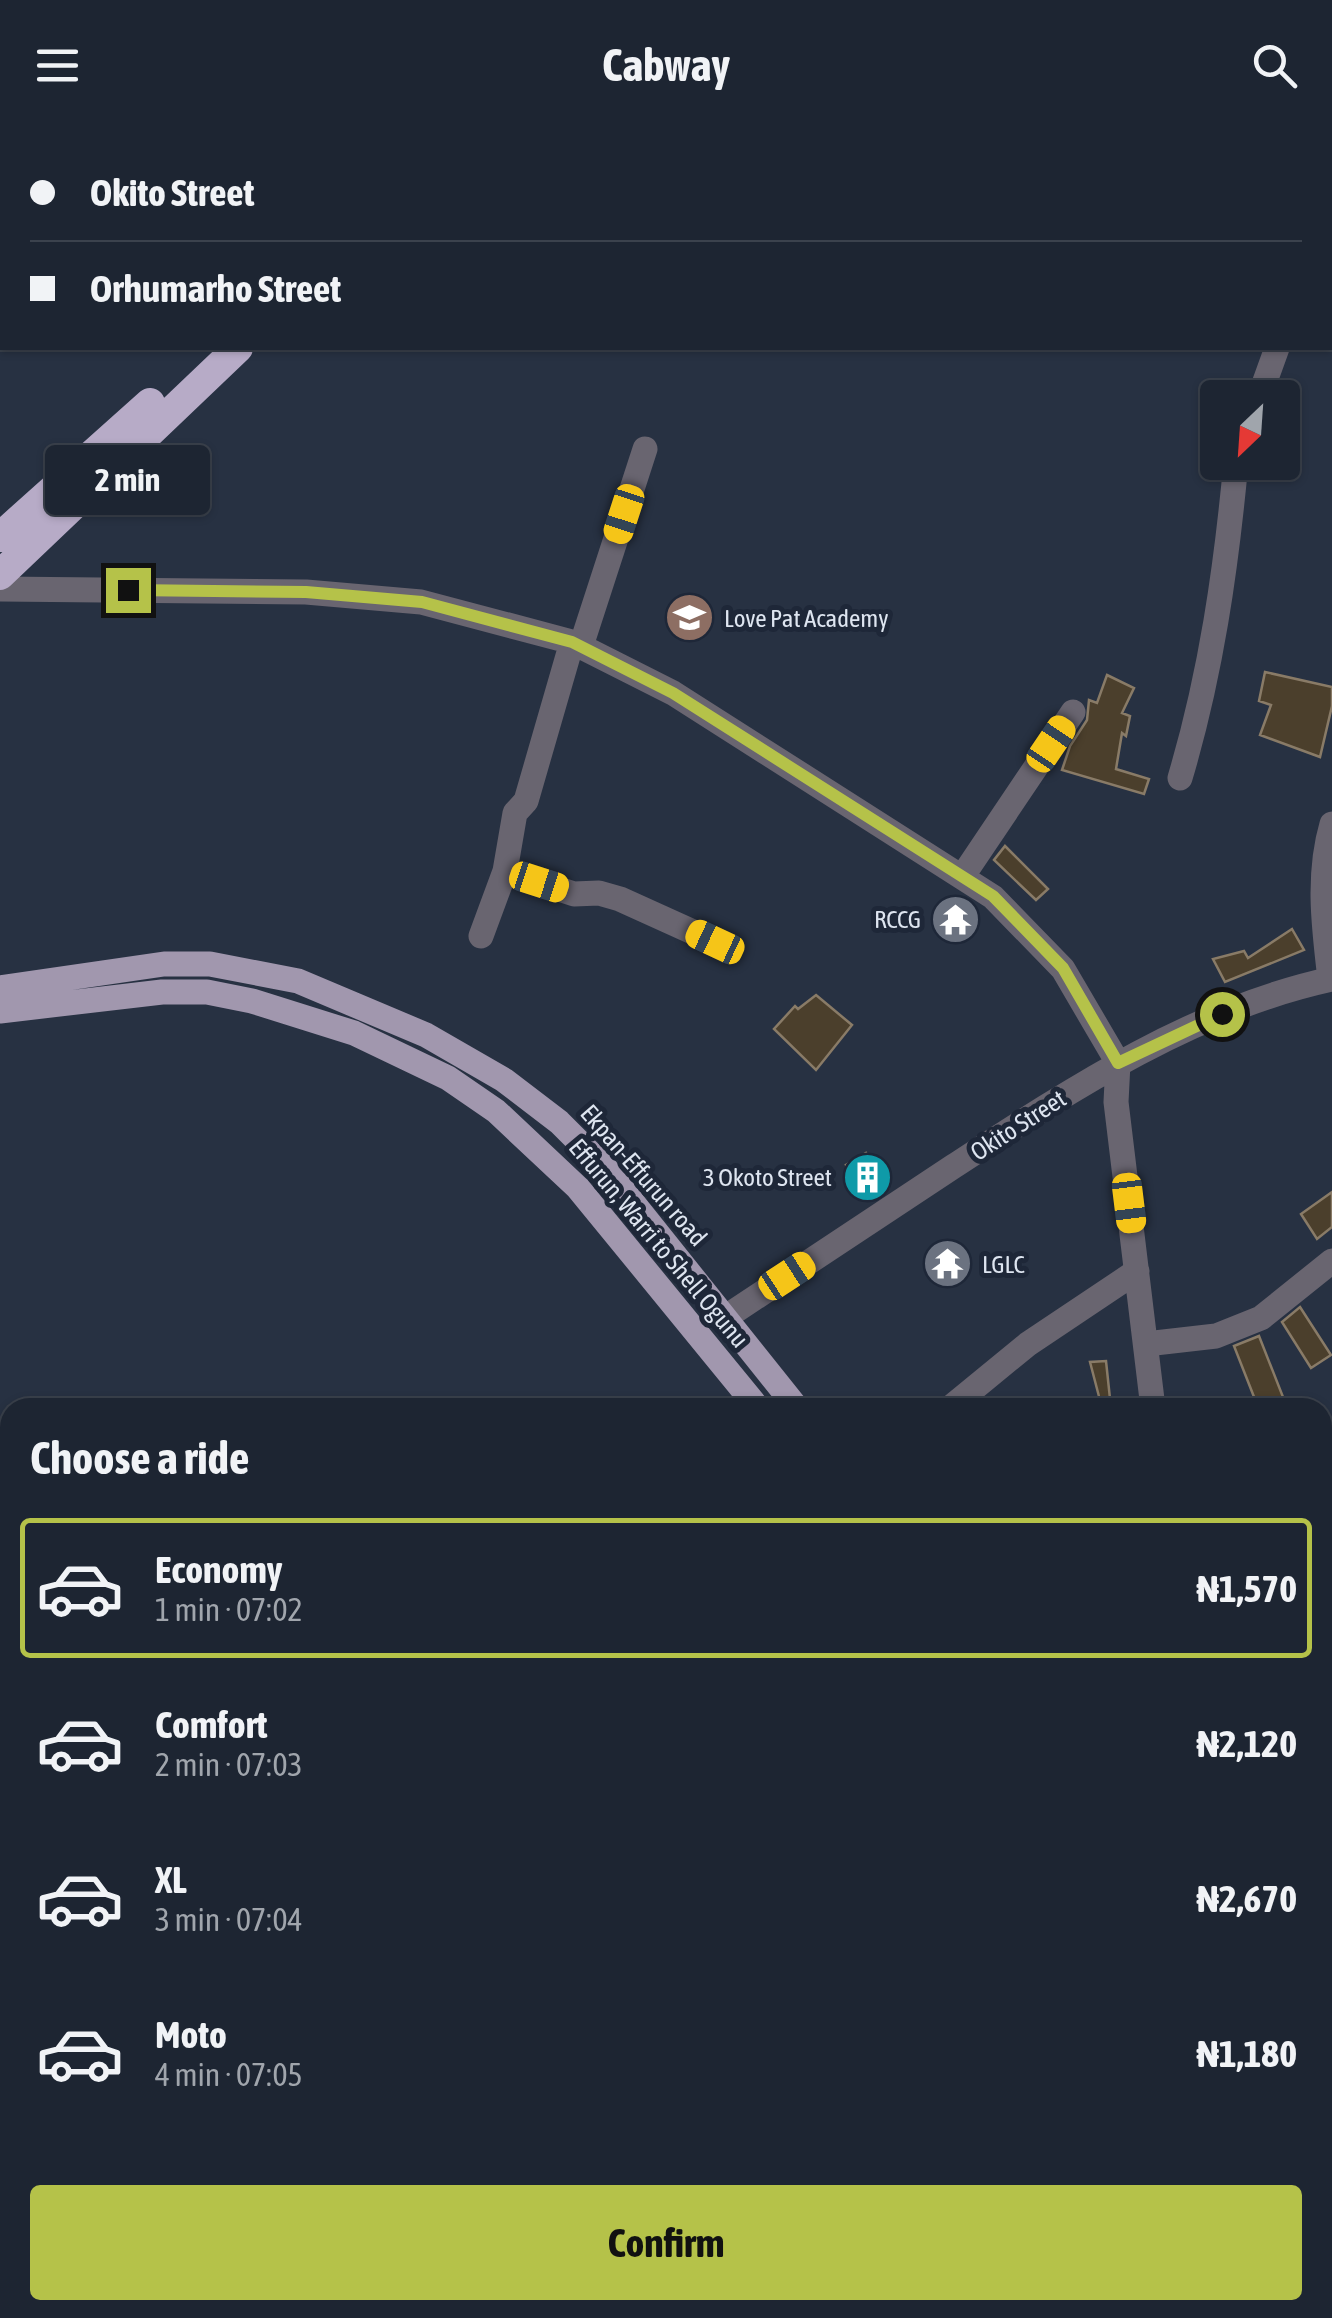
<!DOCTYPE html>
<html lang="en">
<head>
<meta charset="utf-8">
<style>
	body { margin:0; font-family:"Asap Condensed",sans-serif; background:#2a313e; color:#f1f3f6; height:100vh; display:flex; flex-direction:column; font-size:38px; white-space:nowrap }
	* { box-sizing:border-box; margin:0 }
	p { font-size:32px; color:#a0a5ac }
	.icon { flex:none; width:55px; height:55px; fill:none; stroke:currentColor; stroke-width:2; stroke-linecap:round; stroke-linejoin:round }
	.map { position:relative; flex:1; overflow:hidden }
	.drawer { position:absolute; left:0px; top:1268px; width:1332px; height:922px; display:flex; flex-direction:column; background:#1d2532; border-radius:30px 30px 0 0; box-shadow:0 2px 8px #0004,0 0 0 2px #3b424d }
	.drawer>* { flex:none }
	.hud { position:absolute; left:0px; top:0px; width:1332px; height:220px; box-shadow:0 2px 8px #0004,0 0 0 2px #3b424d; display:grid; align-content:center; height:220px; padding:0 30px; background:#1d2532 }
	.needle { width:65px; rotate:205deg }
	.tools { position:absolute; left:1200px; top:250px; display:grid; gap:20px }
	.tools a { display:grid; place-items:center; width:100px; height:100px; border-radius:10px; background:#1d2532; box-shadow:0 2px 8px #0004,0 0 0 2px #3b424d; font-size:50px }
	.end { position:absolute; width:45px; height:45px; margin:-22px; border:12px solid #b5c249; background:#111; box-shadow:0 0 0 5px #111 }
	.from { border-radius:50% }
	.bubble { position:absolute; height:70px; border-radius:10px; background:#1d2532; box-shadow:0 2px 8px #0004,0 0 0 2px #3b424d; font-size:32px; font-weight:700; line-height:70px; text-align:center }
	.car { position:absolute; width:30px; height:60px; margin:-30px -15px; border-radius:12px; box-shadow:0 0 8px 2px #0007; background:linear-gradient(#f5c518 24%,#345 0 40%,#f5c518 0 76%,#345 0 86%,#f5c518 0) }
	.hud b { display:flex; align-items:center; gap:35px; height:95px; font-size:38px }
	.hud b+b { border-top:2px solid #3b424d }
	.hud i { width:25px; height:25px; background:#f1f3f6 }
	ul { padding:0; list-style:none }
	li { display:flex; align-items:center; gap:30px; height:140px; margin:0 20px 15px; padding:0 10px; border:5px solid transparent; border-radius:10px }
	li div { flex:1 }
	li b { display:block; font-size:38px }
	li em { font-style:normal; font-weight:700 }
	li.current { border-color:#b5c249 }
	li>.icon { width:90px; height:90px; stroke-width:1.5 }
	h2 { padding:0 30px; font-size:45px; line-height:120px }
	.primary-button { display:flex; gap:20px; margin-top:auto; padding:20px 30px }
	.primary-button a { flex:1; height:115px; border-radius:10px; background:#b5c249; color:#111; font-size:40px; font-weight:700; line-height:115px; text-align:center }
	header { display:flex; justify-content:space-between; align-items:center; height:130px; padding:0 30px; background:#1d2532; font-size:45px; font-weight:700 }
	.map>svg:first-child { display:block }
</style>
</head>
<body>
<header><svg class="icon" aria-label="menu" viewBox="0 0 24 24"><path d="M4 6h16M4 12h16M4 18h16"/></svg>Cabway<svg class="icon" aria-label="search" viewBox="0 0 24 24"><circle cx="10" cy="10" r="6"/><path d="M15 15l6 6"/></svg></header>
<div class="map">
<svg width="1332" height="2188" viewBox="0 0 1332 2188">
	<rect width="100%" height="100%" fill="#273142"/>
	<path fill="#4b3f2c" stroke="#897b67" stroke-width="2.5" d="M1265,542L1332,557V576L1320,627L1260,605L1271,575L1259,571Z
		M1107,545L1134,558L1122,583L1130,586L1126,606L1122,603L1116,639L1149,649L1144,664L1062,640L1070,616L1087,590L1089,570L1097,573Z
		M1005,716L1048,759L1036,770L994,730Z
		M1292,799L1304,820L1225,852L1213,829L1244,821L1248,828Z
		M816,865L852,895L816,940L774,899L795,876L798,879Z
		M866,1023L888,1058L868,1070L846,1035Z
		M1332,1062V1097L1317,1109L1301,1084Z
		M1300,1177L1331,1225L1311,1238L1282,1192Z
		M1259,1206L1283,1267L1258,1277L1234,1216Z
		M1106,1231L1111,1278H1102L1090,1232Z"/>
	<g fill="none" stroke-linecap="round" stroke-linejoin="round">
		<path stroke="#696570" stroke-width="25" d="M1170,0L1172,2
			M430,2V0
			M1259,268L1277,218
			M0,459L306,462L421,472L572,512L673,563L993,767L1063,839L1118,933L1116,972L1153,1278
			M581,516L645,319
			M1180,648C1211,544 1226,440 1236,332
			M505,741L574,764L599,763L620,769L715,812
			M962,747L1073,582
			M481,806L505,741L515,683L526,671L572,512
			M1330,849C1324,798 1317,745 1332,694
			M726,1187C802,1137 878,1087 954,1036C1072,959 1193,879 1332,849
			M1146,1214L1216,1206L1261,1188L1332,1131
			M950,1278L1028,1214L1137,1141
			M1322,1364L1332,1357
			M1322,1859L1332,1846
			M499,2180L500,2188
			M328,2188L332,2180
			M788,2188L808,2180"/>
		<path stroke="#a197ae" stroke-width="25" d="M0,858L164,834H210L298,851L426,905L504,950L559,992L606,1039L797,1278
			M0,881L162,862H207L252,871L354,903L448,948L496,981L578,1058L758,1278
			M1322,1996L1332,2015
			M1322,2058L1332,2084"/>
		<path stroke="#b7abc7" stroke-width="30" d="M571,2L579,0
			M650,2L659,0
			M0,407L150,273
			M0,445L238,218"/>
	</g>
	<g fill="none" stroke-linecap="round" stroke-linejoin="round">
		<path stroke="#b5c249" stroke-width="12" d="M128,460L306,462L422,472L572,512L673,563L993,766L1063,838L1118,933L1222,884"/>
	</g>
	<defs>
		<symbol id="school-disc" viewBox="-11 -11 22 22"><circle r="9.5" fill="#8d6e63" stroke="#1e2738"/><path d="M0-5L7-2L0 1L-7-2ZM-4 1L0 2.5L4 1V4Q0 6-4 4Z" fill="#fff"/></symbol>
		<symbol id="temple-disc" viewBox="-11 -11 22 22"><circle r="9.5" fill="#6b7280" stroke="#1e2738"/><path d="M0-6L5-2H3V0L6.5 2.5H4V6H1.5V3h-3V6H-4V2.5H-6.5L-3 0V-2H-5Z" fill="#fff"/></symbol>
		<symbol id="building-disc" viewBox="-11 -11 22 22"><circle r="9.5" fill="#0f9aa8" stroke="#1e2738"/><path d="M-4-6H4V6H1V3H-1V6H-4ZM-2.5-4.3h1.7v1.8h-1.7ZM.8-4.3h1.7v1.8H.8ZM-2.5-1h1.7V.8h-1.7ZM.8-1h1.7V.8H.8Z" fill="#fff"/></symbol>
	</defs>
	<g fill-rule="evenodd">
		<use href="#school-disc" x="662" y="460" width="55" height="55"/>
		<use href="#temple-disc" x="928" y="762" width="55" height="55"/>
		<use href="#building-disc" x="840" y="1020" width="55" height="55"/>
		<use href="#temple-disc" x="920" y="1106" width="55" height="55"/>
	</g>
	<g text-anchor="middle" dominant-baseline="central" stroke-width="10" stroke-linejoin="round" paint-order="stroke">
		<g font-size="25" fill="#dee5f0" stroke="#1e2738" text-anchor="start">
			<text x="724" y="488">Love Pat Academy</text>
			<text x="921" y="789" text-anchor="end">RCCG</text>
			<text x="832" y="1047" text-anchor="end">3 Okoto Street</text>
			<text x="982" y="1134">LGLC</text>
		</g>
		<g font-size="25" fill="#dee5f0" stroke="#1e2738">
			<text transform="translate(1018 995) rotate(-33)">Okito Street</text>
			<text transform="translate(644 1045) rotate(49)">Ekpan-Effurun road</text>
			<text transform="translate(659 1113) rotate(50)">Effurun, Warri to Shell Ogunu</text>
		</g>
	</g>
</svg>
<div class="tools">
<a><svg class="needle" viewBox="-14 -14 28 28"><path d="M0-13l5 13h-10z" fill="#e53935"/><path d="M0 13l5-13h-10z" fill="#a0a5ac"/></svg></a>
</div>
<i class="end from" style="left:1222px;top:884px"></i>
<i class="end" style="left:128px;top:460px"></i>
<div class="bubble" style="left:45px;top:315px;width:165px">2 min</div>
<i class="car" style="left:624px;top:384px;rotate:198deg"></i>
<i class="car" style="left:1051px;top:614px;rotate:34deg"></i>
<i class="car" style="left:539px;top:752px;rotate:108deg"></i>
<i class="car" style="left:715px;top:812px;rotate:295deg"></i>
<i class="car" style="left:1129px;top:1073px;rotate:173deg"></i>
<i class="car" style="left:787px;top:1146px;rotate:57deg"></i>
<div class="hud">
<b><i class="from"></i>Okito Street</b>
<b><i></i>Orhumarho Street</b>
</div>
<section class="drawer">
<h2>Choose a ride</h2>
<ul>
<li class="current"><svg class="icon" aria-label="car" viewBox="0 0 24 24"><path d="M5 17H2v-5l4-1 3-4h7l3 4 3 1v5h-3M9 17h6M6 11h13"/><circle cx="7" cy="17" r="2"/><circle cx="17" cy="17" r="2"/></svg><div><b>Economy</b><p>1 min · 07:02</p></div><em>₦1,570</em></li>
<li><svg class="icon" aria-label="car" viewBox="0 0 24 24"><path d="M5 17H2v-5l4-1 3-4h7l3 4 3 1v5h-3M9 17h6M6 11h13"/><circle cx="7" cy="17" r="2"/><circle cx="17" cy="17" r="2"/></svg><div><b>Comfort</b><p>2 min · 07:03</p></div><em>₦2,120</em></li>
<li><svg class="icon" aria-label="car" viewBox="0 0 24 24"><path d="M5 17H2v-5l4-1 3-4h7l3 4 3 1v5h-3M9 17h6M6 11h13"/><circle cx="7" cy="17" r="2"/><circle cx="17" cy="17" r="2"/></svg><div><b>XL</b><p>3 min · 07:04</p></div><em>₦2,670</em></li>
<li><svg class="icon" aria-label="car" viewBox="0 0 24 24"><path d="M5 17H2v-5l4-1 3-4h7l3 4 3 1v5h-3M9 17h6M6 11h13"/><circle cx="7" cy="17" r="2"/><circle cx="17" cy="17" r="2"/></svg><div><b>Moto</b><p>4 min · 07:05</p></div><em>₦1,180</em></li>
</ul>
<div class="primary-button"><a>Confirm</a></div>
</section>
</div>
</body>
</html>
